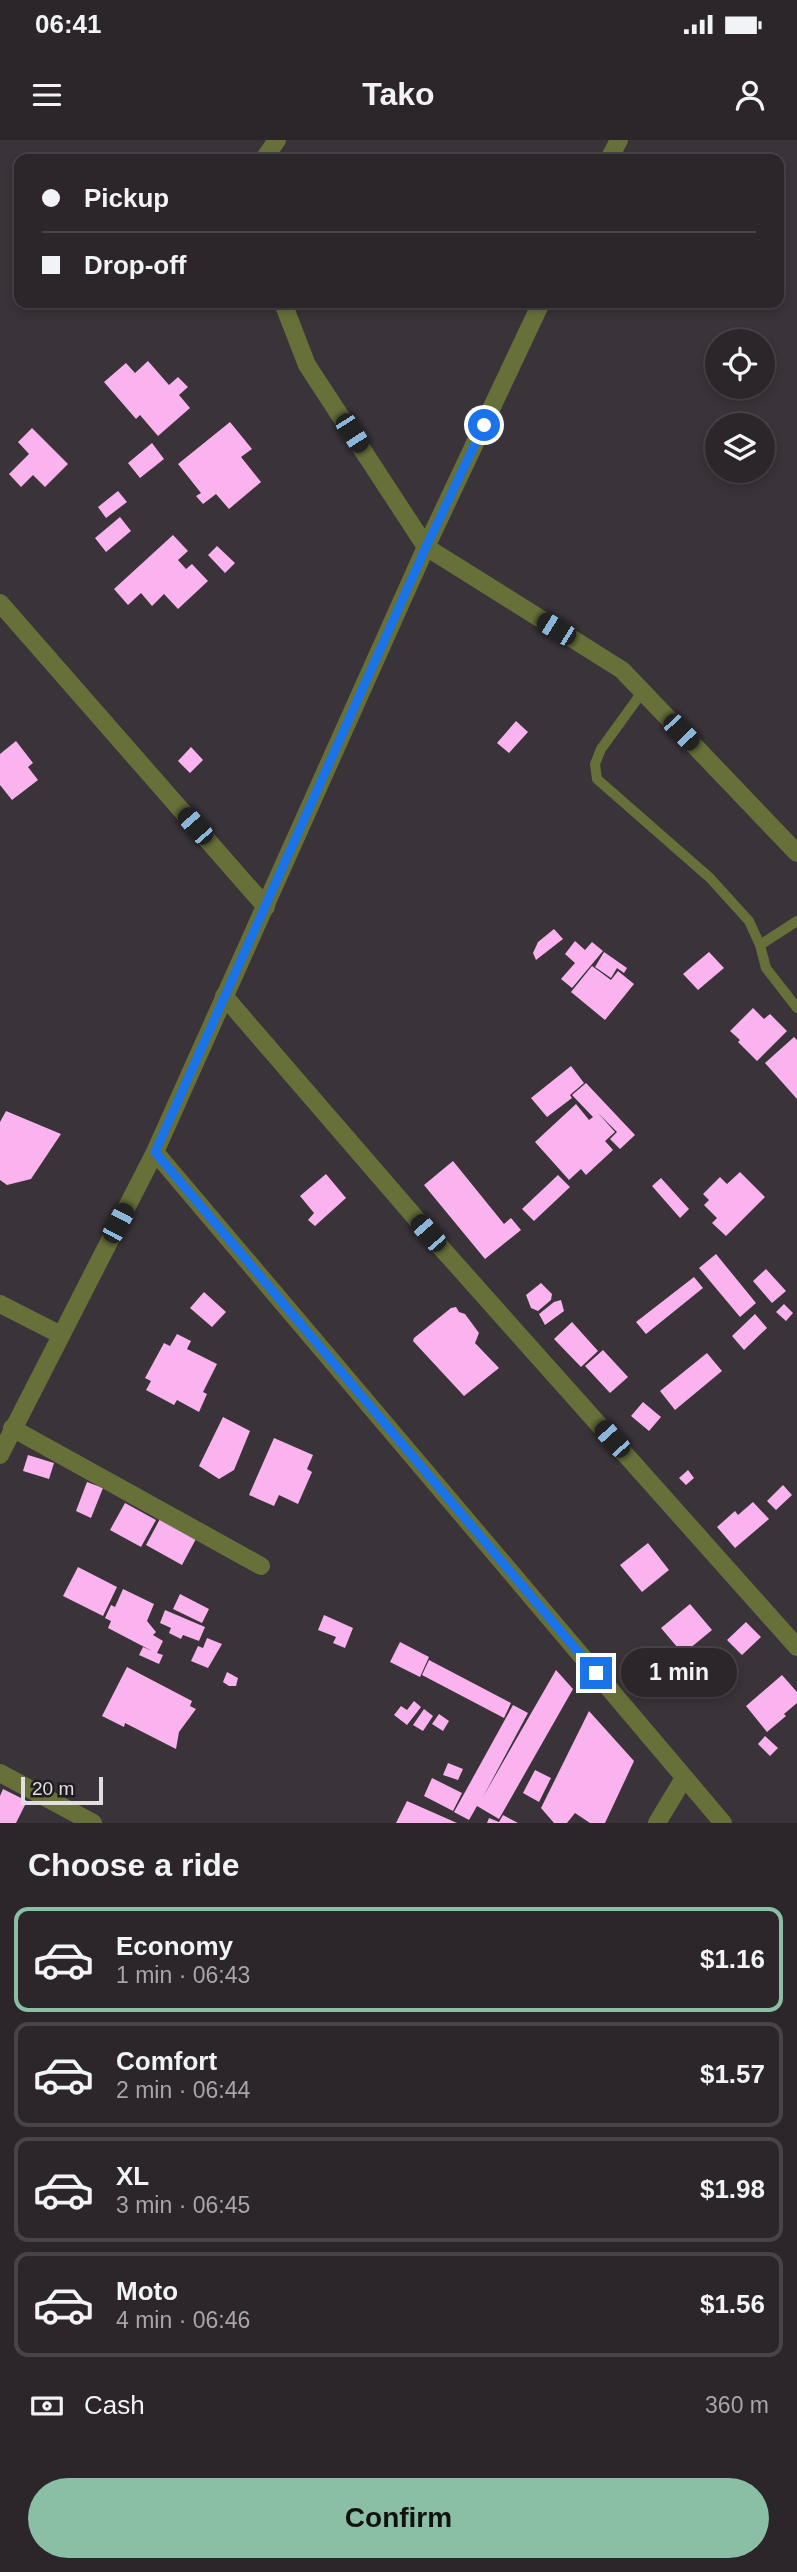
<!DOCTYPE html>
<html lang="en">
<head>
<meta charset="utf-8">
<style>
	body { margin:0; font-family:Helvetica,sans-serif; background:#342e33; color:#f1f3f6; height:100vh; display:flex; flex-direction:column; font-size:26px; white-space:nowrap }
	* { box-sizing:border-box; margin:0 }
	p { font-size:23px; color:#a6a5a9 }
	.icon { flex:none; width:38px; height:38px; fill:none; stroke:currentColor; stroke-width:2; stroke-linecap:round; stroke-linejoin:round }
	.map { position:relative; height:1683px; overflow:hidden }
	.sheet { display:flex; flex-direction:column; background:#2c262b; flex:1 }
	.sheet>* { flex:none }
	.guide { position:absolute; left:14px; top:14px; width:770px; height:154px; border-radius:14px; box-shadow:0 4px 10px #0003,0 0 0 2px #484347; display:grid; align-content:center; height:154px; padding:0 28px; background:#2c262b }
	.tools { position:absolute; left:705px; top:189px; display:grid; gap:14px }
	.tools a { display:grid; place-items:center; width:70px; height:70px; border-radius:50%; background:#2c262b; box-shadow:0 4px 10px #0003,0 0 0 2px #484347; font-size:35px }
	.scale { position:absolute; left:21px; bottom:18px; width:82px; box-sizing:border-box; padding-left:7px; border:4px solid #e2dde1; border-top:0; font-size:19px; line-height:24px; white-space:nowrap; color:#e2dde1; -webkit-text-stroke:5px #1f1c1f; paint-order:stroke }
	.end { position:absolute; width:32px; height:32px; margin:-16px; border:9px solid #1a73e8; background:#fff; box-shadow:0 0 0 4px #fff }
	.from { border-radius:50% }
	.bubble { position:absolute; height:49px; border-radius:24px; background:#2c262b; box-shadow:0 4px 10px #0003,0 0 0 2px #484347; font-size:23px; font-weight:800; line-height:49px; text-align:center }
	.car { position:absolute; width:21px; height:42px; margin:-21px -10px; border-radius:9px; box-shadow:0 0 5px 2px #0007; background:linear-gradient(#222 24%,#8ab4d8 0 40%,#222 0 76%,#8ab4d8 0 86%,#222 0) }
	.guide b { display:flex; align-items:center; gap:24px; height:66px; font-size:26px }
	.guide b+b { border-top:2px solid #484347 }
	.guide i { width:18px; height:18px; background:#f1f3f6 }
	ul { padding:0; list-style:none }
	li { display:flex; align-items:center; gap:21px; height:105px; margin:0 14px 10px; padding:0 14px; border:4px solid #484347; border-radius:14px }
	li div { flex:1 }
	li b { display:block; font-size:26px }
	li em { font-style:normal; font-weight:800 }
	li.current { border-color:#8abfa5 }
	li>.icon { width:63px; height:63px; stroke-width:1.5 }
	h2 { padding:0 28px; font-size:32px; line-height:84px }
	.pay { display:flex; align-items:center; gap:18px; height:77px; padding:0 28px; font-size:26px }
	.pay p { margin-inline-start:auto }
	.primary-button { display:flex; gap:14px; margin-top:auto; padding:14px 28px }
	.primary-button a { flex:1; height:80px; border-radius:42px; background:#8abfa5; color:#111; font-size:28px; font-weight:800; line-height:80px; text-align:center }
	.status { display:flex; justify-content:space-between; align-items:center; height:49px; padding:0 35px; background:#2c262b; direction:ltr }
	.status svg { height:19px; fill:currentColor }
	header { display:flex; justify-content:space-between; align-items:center; height:91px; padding:0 28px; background:#2c262b; font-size:32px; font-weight:800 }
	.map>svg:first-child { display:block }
</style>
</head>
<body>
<div class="status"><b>06:41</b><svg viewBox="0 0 49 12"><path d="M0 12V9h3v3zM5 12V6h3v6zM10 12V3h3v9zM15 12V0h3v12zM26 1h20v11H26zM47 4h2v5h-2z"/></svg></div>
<header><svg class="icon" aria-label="menu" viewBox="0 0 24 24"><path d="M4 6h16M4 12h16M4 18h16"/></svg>Tako<svg class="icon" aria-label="person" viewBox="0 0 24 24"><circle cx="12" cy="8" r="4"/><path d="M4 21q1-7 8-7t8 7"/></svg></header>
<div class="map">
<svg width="797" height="1683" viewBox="0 0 797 1683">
	<rect width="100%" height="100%" fill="#3a3339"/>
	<path fill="#fab3ee" d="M148,221L169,245L178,237L188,247L179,255L190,268L158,296L140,275L136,279L104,242L126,223L135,233Z
		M230,282L252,309L241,317L261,342L229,369L216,354L203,364L196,356L201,353L178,324Z
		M32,288L68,324L45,347L33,335L21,347L9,334L29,314L18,302Z
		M152,303L164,319L140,338L128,323Z
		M118,351L127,362L106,378L98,367Z
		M120,377L131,391L106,412L95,398Z
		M173,395L188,411L178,420L186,429L192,424L208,441L178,469L164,454L152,466L141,453L128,465L114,449Z
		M217,406L235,423L225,433L208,415Z
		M516,581L528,592L509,613L497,603Z
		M16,601L33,623L28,627L38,640L12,660L0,645V614Z
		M191,607L203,620L190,633L178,621Z
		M554,789L563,799L536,820L533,813L538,802Z
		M575,801L585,810L592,802L603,811L572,848L561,839L575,823L565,814Z
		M604,812L627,828L624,833L617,828L611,838L595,827Z
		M709,812L724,828L698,850L683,834Z
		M592,826L611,840L618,831L634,844L605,880L571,852Z
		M753,868L764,879L770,874L787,891L757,921L738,902L740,900L730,891Z
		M794,897L797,900V959L765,923Z
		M571,926L584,943L570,955L572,958L547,977L531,958Z
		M586,943L635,995L620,1009L610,999L617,992L598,973L615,992L605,1001L613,1010L586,1035L581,1029L569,1040L535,1002L576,964L589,980L593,977L572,955Z
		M6,971L61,994L31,1039L7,1045L0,1040V982Z
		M453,1021L504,1084L511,1078L521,1090L485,1119L424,1045Z
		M740,1032L765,1057L726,1096L712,1083L717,1078L704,1065L709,1060L703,1054L720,1037L727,1044Z
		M326,1034L346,1058L315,1086L308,1080L314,1073L300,1056Z
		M558,1035L570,1047L534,1081L522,1069Z
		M661,1038L689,1069L680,1078L652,1046Z
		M716,1114L756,1163L740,1177L699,1128Z
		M766,1129L786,1151L772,1163L753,1141Z
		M694,1137L703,1148L646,1194L636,1182Z
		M541,1143L552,1154L551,1160L538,1171L531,1168L526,1155Z
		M204,1152L226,1172L212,1187L190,1168Z
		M561,1160L564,1171L545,1185L539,1174L554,1162Z
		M784,1164L793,1173L786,1181L776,1172Z
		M456,1167L459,1172L465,1174L479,1193L475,1203L499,1228L464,1256L413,1201L414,1198L451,1168Z
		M755,1174L767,1188L744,1210L732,1196Z
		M572,1182L598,1211L581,1227L554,1199Z
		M177,1194L191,1201L187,1209L217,1224L203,1252L207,1254L199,1272L177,1260L174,1265L146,1250L151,1241L145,1238L164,1203L170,1206Z
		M603,1210L628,1237L610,1253L585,1226Z
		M707,1213L722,1231L675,1270L660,1251Z
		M643,1262L661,1277L649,1291L631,1276Z
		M223,1277L250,1291L234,1330L219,1339L199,1326Z
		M274,1298L313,1315L307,1329L312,1332L298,1364L279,1355L274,1366L249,1355Z
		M28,1315L54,1323L49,1339L23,1331Z
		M688,1330L694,1338L686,1345L679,1338Z
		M87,1342L103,1348L91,1378L76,1371Z
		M783,1345L792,1355L776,1370L767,1361Z
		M753,1362L769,1379L735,1408L717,1387L735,1371L738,1375Z
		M125,1363L156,1380L141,1407L110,1390Z
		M161,1377L197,1397L182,1425L146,1405Z
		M648,1403L669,1430L642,1452L620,1425Z
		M78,1427L117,1447L103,1476L63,1456Z
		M123,1449L154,1464L147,1481L156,1492L153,1495L163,1501L157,1513L163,1515L159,1524L139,1515L143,1507L152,1511L108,1488L111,1481L105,1478L111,1465L115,1467Z
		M180,1454L209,1469L202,1483L173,1469Z
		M690,1464L712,1490L683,1514L661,1488Z
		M165,1470L205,1487L199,1501L183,1495L181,1499L169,1493L171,1488L160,1483Z
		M324,1475L353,1488L345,1508L333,1503L336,1497L318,1490Z
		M746,1482L761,1497L742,1515L727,1500Z
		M207,1498L222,1504L208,1528L191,1521L198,1506L203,1508Z
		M400,1502L429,1517L420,1537L390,1522Z
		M429,1520L511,1563L504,1578L422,1535Z
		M127,1527L192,1561L190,1566L196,1569L179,1592L176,1609L125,1583L124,1587L102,1576Z
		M556,1530L573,1549L499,1679L477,1666L469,1680L454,1672L513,1565L528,1573L483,1657Z
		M227,1532L238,1538L236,1546H229L223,1542Z
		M782,1535L797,1552V1563L784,1574L786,1576L767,1592L746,1566Z
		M414,1561L421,1567L407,1585L394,1575L401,1566L407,1570Z
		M424,1569L433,1576L423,1591L413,1585Z
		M589,1571L634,1621L605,1683H590L575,1673L567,1683H554L541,1668Z
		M439,1574L449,1581L443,1591L432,1584Z
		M765,1596L778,1608L770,1616L758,1604Z
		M448,1623L463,1629L458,1640L443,1635Z
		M535,1630L551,1638L539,1662L523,1653Z
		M432,1638L462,1653L453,1671L424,1656Z
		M3,1649L27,1661L16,1683H0V1656Z
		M407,1661L457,1683H396Z
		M503,1675L518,1683H487L489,1678L499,1682Z"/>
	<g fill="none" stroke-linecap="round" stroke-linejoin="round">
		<path stroke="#68703a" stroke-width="10" d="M643,551L601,609L595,624L597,639L710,738L749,781L760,805L797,781
			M760,805L766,828L797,868"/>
		<path stroke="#68703a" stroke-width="18" d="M264,19L277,0
			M609,19L619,0
			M283,163L307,225L426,407L622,530L797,713
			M0,463L266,767
			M224,856L445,1112L797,1507
			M155,1012L723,1683
			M0,1164L61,1195
			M12,1288L261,1426
			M0,1315L155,1012L426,407L541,163
			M0,1633L93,1683
			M657,1683L684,1638"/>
	</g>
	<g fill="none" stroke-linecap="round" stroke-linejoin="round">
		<path stroke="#1a73e8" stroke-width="9" d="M484,285L426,407L155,1012L596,1533"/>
	</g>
</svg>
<div class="tools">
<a><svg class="icon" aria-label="locate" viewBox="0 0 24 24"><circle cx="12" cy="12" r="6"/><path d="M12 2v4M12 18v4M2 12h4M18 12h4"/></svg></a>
<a><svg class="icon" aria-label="layers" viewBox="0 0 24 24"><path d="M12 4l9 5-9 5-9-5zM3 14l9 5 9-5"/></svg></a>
</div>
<div class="scale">20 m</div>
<i class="end from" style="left:484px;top:285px"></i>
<i class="end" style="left:596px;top:1533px"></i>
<div class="bubble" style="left:621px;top:1508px;width:116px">1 min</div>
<i class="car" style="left:352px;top:293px;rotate:147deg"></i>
<i class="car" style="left:556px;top:489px;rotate:302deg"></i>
<i class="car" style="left:681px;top:592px;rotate:136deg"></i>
<i class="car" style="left:195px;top:686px;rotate:319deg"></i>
<i class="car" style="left:118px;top:1083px;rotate:28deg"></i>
<i class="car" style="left:428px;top:1093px;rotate:319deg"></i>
<i class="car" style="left:612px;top:1299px;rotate:318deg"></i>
<div class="guide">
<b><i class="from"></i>Pickup</b>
<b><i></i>Drop-off</b>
</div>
</div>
<section class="sheet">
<h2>Choose a ride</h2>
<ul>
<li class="current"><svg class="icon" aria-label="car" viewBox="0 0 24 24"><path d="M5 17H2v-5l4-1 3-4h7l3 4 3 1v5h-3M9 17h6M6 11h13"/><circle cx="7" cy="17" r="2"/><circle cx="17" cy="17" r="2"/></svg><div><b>Economy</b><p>1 min · 06:43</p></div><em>$1.16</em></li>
<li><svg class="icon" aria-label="car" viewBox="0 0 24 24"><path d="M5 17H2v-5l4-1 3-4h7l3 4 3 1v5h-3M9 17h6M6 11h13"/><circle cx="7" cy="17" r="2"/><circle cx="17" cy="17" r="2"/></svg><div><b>Comfort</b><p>2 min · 06:44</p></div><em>$1.57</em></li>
<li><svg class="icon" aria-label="car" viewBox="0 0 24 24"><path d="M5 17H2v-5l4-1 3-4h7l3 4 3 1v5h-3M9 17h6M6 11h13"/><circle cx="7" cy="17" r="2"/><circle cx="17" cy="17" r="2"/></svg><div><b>XL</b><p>3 min · 06:45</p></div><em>$1.98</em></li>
<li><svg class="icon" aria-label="car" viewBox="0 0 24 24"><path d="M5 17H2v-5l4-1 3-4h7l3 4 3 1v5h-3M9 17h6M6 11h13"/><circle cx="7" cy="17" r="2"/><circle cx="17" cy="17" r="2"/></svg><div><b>Moto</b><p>4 min · 06:46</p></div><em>$1.56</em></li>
</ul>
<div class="pay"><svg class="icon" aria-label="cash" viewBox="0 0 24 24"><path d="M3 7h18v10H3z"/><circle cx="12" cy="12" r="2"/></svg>Cash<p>360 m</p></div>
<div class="primary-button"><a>Confirm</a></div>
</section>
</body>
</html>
